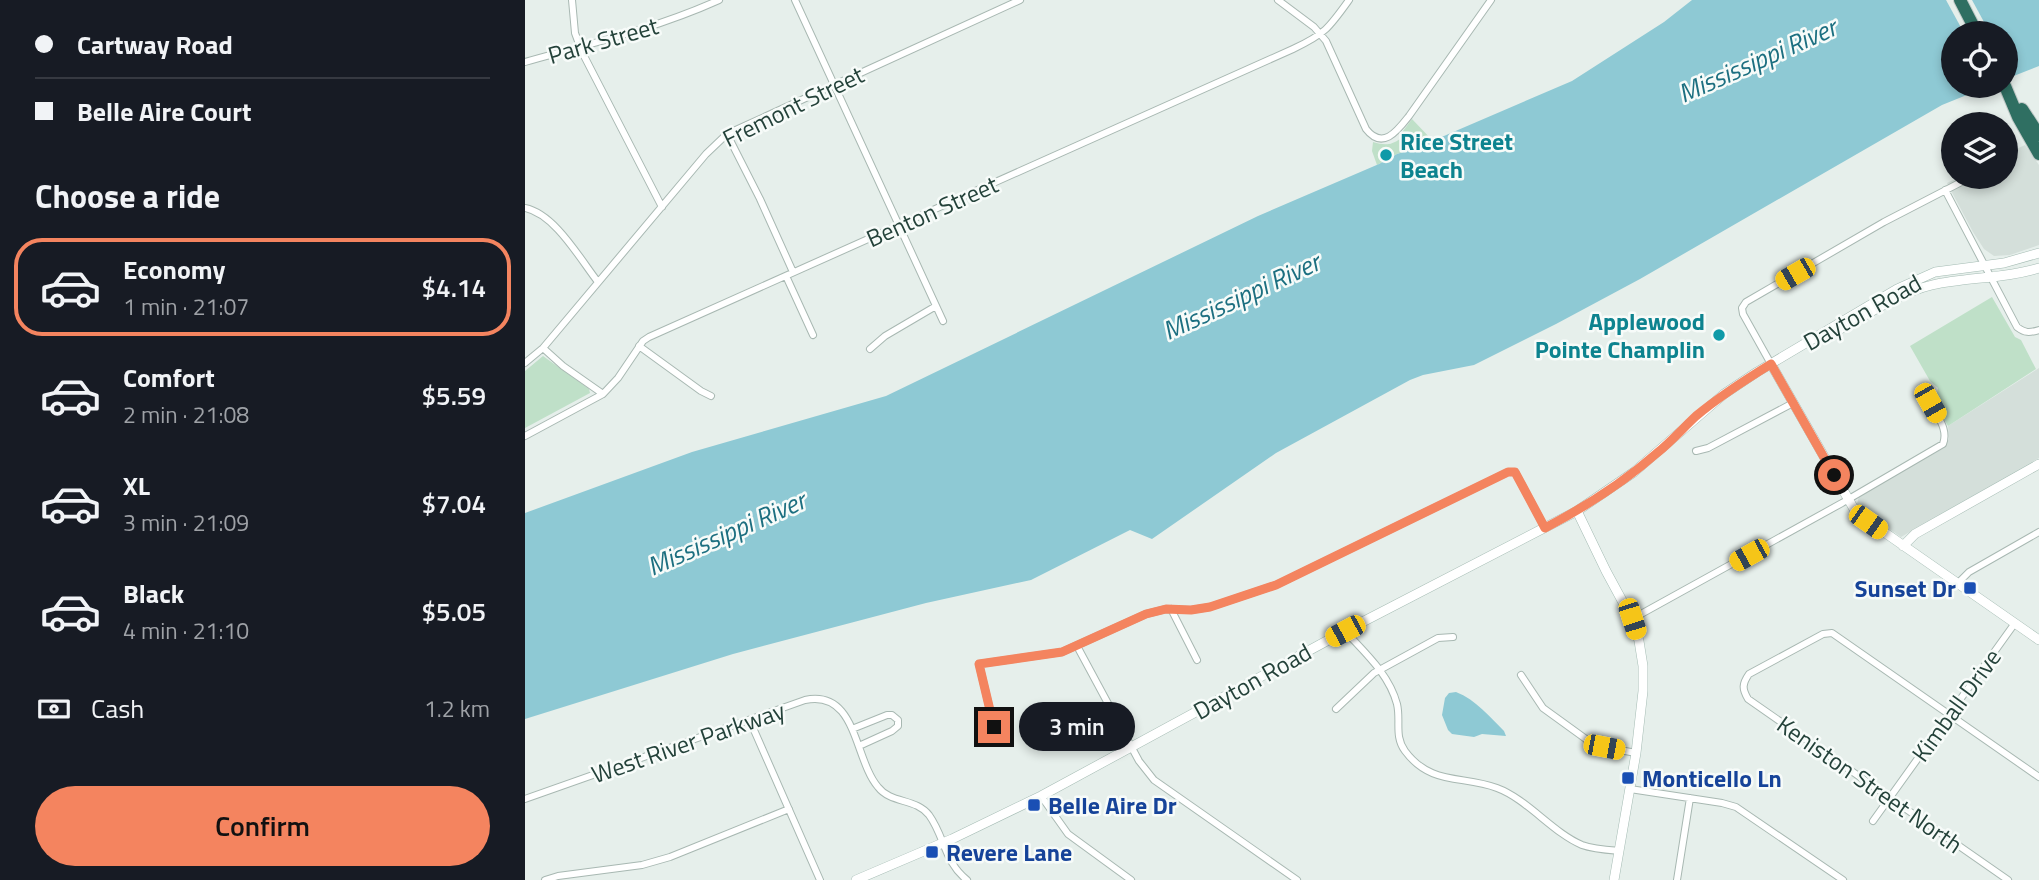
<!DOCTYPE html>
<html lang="en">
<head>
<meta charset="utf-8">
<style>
	body { margin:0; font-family:"Titillium Web",sans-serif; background:#20242c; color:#f1f3f6; height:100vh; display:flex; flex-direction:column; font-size:26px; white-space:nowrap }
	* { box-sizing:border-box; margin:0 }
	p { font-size:23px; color:#9ea1a6 }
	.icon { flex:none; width:38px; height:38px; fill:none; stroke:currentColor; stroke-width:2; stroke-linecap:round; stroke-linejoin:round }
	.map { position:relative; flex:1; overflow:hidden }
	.details { display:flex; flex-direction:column; background:#171b24; width:525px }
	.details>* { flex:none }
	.guide { display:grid; align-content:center; height:154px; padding:0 35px; background:#171b24 }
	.buttons { position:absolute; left:1416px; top:21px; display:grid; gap:14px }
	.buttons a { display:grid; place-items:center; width:77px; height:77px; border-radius:50%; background:#171b24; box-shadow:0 4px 10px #0003; font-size:35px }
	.end { position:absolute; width:32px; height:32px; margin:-16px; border:9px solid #f4845f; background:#111; box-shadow:0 0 0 4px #111 }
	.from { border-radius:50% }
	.bubble { position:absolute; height:49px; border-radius:24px; background:#171b24; box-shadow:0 4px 10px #0003; font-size:23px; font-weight:600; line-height:49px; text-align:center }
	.car { position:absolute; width:21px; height:42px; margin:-21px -10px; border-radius:9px; box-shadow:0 0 5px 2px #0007; background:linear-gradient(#f5c518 24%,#345 0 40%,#f5c518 0 76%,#345 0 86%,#f5c518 0) }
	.guide b { display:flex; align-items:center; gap:24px; height:66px; font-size:26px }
	.guide b+b { border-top:2px solid #363941 }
	.guide i { width:18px; height:18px; background:#f1f3f6 }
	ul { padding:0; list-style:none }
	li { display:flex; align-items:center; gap:21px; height:98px; margin:0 14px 10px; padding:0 21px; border:4px solid transparent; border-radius:28px }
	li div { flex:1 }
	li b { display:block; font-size:26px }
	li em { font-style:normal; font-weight:600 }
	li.active { border-color:#f4845f }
	li>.icon { width:63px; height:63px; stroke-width:1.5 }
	h2 { padding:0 35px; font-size:32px; line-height:84px }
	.pay { display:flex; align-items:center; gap:18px; height:77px; padding:0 35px; font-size:26px }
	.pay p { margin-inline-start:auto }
	.cta { display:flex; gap:14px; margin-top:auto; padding:14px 35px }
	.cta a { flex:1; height:80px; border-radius:42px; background:#f4845f; color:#111; font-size:28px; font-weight:600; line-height:80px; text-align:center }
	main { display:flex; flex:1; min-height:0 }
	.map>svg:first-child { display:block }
</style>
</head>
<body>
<main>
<section class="details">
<div class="guide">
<b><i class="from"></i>Cartway Road</b>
<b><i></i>Belle Aire Court</b>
</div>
<h2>Choose a ride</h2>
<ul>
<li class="active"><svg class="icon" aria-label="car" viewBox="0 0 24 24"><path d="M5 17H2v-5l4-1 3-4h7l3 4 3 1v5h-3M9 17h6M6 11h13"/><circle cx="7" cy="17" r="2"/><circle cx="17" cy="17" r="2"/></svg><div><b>Economy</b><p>1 min · 21:07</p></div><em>$4.14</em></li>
<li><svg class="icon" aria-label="car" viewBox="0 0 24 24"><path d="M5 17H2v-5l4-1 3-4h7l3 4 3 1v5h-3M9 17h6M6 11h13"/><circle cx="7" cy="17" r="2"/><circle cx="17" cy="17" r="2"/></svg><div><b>Comfort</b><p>2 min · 21:08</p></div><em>$5.59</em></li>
<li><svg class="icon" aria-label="car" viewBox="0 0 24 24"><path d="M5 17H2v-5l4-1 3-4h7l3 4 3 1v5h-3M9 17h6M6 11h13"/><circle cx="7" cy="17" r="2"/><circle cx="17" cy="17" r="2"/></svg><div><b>XL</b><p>3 min · 21:09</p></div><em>$7.04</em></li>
<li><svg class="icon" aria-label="car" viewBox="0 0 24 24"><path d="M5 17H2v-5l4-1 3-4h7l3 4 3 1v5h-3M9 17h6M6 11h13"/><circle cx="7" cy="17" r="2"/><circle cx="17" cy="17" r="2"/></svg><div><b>Black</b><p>4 min · 21:10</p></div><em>$5.05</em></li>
</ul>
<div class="pay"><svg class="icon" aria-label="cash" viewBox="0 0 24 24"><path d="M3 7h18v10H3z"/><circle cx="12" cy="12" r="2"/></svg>Cash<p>1.2 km</p></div>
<div class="cta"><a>Confirm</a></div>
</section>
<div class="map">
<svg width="1514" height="880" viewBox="0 0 1514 880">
	<rect width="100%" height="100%" fill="#e6efeb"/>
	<path fill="#d4dfda" d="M1500,145L1514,165V245L1485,255L1469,256L1459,249L1448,232L1422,183L1434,177H1480L1481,154Z
		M1514,368V458L1376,537L1341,513L1332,504L1334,496L1419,448L1424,439L1423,426Z"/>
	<path fill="#bfe0c8" d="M887,119L908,141L872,154L852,165L847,151L848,142C859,145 865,146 875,139V135Z
		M1467,297L1490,337L1496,340L1511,369L1423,426L1410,404L1413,388L1405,381L1385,346Z
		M18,356L64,389L65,393L0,428V371Z"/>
	<path fill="#8ec9d4" d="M1167,0H1514V66L1481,79L1480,33H1428V86H1464L1417,105L1115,279L1031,324L949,365L898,375L885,380L751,453L627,539L605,530L506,580L401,603L208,654L0,719V513L167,452L361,396L733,216L854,164L872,154L891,148L1047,81L1139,22Z
		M931,692C951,700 964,716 979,731L981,736L957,734L949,737L927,734L923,730L917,715L920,698L924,693Z"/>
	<path fill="#e6efeb" d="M1421,0H1447L1465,33H1439Z"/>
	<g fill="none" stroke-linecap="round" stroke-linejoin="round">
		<defs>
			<path id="street" d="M47,0L50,33L57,52L137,207
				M270,0L418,321
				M753,0L789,27L801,41L841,129C858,151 873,130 884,116L966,0
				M0,62C65,44 132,28 194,0
				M202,134L235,199L268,272
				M1480,163L1483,162
				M1420,190L1492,327C1500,333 1504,333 1514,330
				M0,208C30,214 55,259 73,282
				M261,276L288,335
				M114,346L176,391L186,396
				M18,348L38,366L78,394
				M345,349L360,336L411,306
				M0,363L18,348L181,154L202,134L495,0
				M1246,364L1218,314L1217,308L1221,302L1359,222L1446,177
				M0,436L78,394L93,378L118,341L124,337L768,49C800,34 804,28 824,0
				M1171,451L1183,448L1268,403
				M1432,584L1444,572L1514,532
				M646,609L672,660
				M1107,619L1317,503L1418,444C1425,426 1406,411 1403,392
				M820,631C840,653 864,674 872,704C876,721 869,736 880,751C906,786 938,775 972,788C1002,799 1028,833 1057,845C1068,849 1082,850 1094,851
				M552,646L614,761L629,780L772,880
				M996,675L1018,708L1065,742L1079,747L1111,753
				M811,709L849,673L913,638L928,637
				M225,721L295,880
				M327,729L362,715H367L373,720V726L367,731L334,746
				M480,736L469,727L454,664L537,652L621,614L641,609L666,610L685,607L751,585L983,472H990L1020,528
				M1105,789L1197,803L1211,807L1318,880
				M516,796L543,834L606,880
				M0,799L280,700C332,689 329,759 353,787C366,804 391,798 404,815C420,837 419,862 442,880
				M1348,821L1490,623
				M20,880L33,876L117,865L145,857L264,809
				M1152,880L1165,798
				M1483,880L1223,699C1217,689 1217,684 1224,674L1298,634L1307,633L1514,777"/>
			<path id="secondary" d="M1304,335C1338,318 1370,294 1407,285C1442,277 1479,279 1514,268
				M1246,364L1329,509L1336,516L1514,640
				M1052,511L1081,571L1107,619L1114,641L1118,666V691L1111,753L1089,880
				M1378,546L1390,534L1514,464
				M331,880L427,839L516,796L820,631L1052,511L1109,472L1199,394L1232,372L1372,289L1410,272L1479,263L1514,253"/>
			<path id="highway" d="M1435,0L1452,33
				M1480,86L1493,117L1514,154
				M1497,109L1514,135"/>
		</defs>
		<use href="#street" stroke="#a8b8b2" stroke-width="8"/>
		<use href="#secondary" stroke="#a4bbb3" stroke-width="10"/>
		<use href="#highway" stroke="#c2cac8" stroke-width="14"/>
		<use href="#street" stroke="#fff" stroke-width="6"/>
		<use href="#secondary" stroke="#fff" stroke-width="9"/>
		<use href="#highway" stroke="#2f6f62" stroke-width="12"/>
	</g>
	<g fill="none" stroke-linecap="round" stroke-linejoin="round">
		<path stroke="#f4845f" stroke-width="9" d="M469,727L454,664L537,652L621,614L641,609L666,610L685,607L751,585L983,472H990L1020,528C1060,507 1098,483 1132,453C1146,442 1158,428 1171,416C1195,396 1220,380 1246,364L1309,475"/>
	</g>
	<g fill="#0f9aa8" stroke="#f7fbf9" stroke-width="2.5">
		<circle cx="861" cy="155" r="7"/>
		<circle cx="1194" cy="335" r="7"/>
	</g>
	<g fill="#1a4fb4" stroke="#f7fbf9" stroke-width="2.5">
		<rect x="1438" y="581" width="14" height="14" rx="3.5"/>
		<rect x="1096" y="771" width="14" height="14" rx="3.5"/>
		<rect x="502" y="798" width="14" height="14" rx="3.5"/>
		<rect x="400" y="845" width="14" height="14" rx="3.5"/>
	</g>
	<g text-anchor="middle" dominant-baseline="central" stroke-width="5" stroke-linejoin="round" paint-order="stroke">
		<g font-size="24" fill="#24423a" stroke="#f7fbf9">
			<text transform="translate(78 40) rotate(-16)">Park Street</text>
			<text transform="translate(268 106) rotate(-26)">Fremont Street</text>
			<text transform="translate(407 211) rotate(-24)">Benton Street</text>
			<text transform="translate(1337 312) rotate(-29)">Dayton Road</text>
			<text transform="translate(727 681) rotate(-29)">Dayton Road</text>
			<text transform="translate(1431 705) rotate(-54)">Kimball Drive</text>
			<text transform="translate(163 742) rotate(-19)">West River Parkway</text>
			<text transform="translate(1345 784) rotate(35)">Keniston Street North</text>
		</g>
		<g font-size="24" font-weight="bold" fill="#0d838f" stroke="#f7fbf9" text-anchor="start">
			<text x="875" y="141">Rice Street<tspan x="875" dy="28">Beach</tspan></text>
			<text x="1180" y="321" text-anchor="end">Applewood<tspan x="1180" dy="28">Pointe Champlin</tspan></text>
		</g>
		<g font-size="24" font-weight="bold" fill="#164399" stroke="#f7fbf9" text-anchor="start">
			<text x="1431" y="588" text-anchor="end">Sunset Dr</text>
			<text x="1117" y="778">Monticello Ln</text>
			<text x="523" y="805">Belle Aire Dr</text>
			<text x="421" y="852">Revere Lane</text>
		</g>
		<g font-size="26" font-style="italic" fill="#1c6f80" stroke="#f7fbf9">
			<text transform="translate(1232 60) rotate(-24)">Mississippi River</text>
			<text transform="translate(716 296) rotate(-25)">Mississippi River</text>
			<text transform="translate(201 533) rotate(-24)">Mississippi River</text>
		</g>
	</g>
</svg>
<div class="buttons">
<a><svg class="icon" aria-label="locate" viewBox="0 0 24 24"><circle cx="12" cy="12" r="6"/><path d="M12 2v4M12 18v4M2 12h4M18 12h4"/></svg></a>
<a><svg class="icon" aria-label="layers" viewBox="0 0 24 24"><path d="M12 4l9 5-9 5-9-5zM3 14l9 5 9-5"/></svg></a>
</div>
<i class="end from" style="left:1309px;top:475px"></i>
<i class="end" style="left:469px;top:727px"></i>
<div class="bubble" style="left:494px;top:702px;width:116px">3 min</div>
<i class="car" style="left:1270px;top:274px;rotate:240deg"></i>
<i class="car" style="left:1405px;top:403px;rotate:150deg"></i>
<i class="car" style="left:1343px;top:522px;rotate:125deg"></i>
<i class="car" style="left:1224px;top:555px;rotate:241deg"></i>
<i class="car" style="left:1107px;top:619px;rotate:162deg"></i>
<i class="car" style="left:820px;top:631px;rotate:242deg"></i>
<i class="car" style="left:1079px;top:747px;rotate:101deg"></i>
</div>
</main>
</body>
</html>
